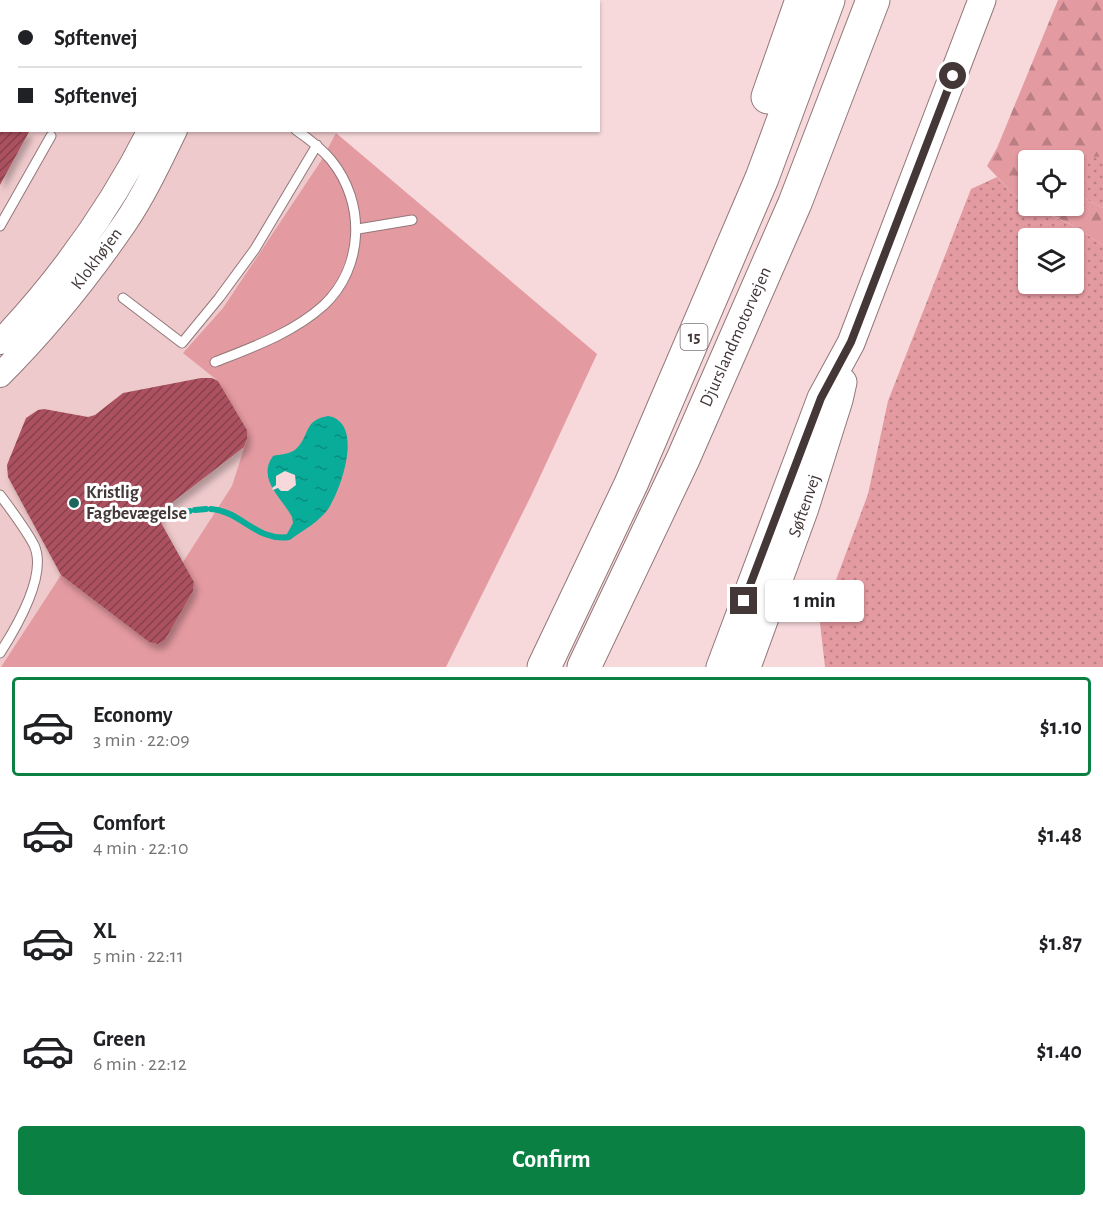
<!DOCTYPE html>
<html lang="en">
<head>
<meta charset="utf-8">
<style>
	body { margin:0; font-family:"Alegreya Sans",sans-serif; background:#f2f2f2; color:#202124; height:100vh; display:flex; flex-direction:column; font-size:22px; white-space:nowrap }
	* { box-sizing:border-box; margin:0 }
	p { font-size:20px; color:#757577 }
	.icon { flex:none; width:33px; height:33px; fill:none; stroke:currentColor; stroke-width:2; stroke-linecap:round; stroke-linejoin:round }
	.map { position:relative; height:667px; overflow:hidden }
	.drawer { display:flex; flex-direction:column; background:#fff; flex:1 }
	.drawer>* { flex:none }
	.banner { position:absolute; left:0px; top:0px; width:600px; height:132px; box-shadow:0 2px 4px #0004; display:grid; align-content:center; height:132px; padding:0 18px; background:#fff }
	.fabs { position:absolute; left:1018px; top:150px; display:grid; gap:12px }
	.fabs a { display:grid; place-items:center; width:66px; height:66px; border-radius:6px; background:#fff; box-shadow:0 2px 4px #0004; font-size:30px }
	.end { position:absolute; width:27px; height:27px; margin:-14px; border:8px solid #433738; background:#fff; box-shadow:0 0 0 3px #fff }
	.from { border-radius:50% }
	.bubble { position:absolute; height:42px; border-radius:6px; background:#fff; box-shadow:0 2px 4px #0004; font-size:20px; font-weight:700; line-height:42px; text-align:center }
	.banner b { display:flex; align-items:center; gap:21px; height:57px; font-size:22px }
	.banner b+b { border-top:2px solid #e0e0e0 }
	.banner i { width:15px; height:15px; background:#202124 }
	ul { padding:10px 0 0; list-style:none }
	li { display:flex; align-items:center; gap:18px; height:99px; margin:0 12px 9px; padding:0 6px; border:3px solid transparent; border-radius:6px }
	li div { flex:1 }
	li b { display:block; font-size:22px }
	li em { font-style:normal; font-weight:700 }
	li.selected { border-color:#0b8043 }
	li>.icon { width:54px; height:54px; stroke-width:1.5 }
	.primary-button { display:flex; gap:12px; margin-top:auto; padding:12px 18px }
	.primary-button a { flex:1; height:69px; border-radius:6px; background:#0b8043; color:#fff; font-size:24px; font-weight:700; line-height:69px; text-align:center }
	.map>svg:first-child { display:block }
</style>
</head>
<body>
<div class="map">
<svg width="1103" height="667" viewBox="0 0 1103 667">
	<defs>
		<pattern id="grass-dots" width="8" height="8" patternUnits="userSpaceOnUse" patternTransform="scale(1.5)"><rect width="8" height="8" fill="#e49aa1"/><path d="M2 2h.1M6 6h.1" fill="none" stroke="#ba7e84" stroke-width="1.8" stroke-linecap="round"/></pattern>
		<pattern id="forest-firs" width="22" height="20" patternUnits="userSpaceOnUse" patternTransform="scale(1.5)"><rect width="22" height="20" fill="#e49aa1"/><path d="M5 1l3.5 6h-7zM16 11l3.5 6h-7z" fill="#ba7e84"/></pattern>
		<pattern id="water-ripples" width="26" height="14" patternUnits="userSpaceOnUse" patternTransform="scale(1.5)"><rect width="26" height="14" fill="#08ac99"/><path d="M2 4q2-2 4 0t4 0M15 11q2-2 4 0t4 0" fill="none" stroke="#0a8d7e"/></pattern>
		<pattern id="building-hatch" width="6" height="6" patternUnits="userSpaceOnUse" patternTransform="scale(1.5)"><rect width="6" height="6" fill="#ac515e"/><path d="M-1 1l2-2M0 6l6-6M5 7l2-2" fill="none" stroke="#86414b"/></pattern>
		<filter id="shadow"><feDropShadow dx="3.5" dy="6" stdDeviation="3" flood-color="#0004"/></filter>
	</defs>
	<rect width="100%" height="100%" fill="#f7d9db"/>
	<path fill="#efcacc" d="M0,0L195,1L2,2V130L333,131L597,354L443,667H0Z"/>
	<path fill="url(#grass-dots)" fill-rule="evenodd" d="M1078,155L1103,157V208L1074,193V160H1047L1064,156Z
		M997,177L1014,195L1029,206L1070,224L1103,245V667H825L820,623L868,494L888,401L971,189ZM1029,238H1074V284H1029Z"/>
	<path fill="url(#forest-firs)" d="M1058,0H1103V157L1064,156L1047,160H1029V204L1014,195L987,166L997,148Z
		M1074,193L1103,208V245L1070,224L1032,206H1074Z"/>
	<path fill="#e49aa1" d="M336,133L597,354L531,496L446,667H1L61,575L149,642L165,640L193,591L194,582L183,562L232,486L247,439V430L218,381L183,353L223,308L321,161Z"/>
	<path fill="url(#water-ripples)" d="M328,416C364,422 342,486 330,506C322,520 304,530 291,539L287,534L293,523L292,517C283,499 256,479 273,456C280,454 289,455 296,449C310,436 303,420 328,416Z"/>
	<path fill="#f7d9db" d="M285,471L295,475L296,485L288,491H281L278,488L273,490L272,488L276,485V476Z"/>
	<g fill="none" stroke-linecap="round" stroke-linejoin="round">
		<path stroke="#08ac99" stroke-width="6" d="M211,509C241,511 257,542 289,537
			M195,510L206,509
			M179,514L190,511"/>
	</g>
	<path fill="url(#building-hatch)" filter="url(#shadow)" d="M0,130H30L0,185Z
		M201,378H212L218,381L247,430V439L244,447L161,511L160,521L194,582L193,591L165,640L158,644L149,642L61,575L8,477L7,465L26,418L38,410L44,409L88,417L95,415L123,393Z"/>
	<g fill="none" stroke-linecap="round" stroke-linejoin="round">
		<defs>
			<path id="service" d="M0,226L51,136
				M358,229L412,220
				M123,298L182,343L219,298L255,249L317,145
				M215,362C253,347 293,333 324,305C364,267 366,203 331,160C321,148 309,139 296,130
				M0,495C12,511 25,528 34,545C48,575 16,628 0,653"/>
			<path id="tertiary" d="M214,2L215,0
				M240,2L241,0
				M0,342C59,280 111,207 150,130
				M0,375C46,329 88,277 125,223C144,195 160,161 175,130"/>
			<path id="secondary" d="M720,667L821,398L851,343L982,0
				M747,667L805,508L839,400L843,382"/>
			<path id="motorway" d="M768,97L802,0
				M544,667L631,484L762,178L828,0
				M584,667L683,459L795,203L873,0"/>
		</defs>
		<use href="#service" stroke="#927779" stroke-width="11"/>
		<use href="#tertiary" stroke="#927779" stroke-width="26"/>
		<use href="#secondary" stroke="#927779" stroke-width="29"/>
		<use href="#motorway" stroke="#927779" stroke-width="35"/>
		<use href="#service" stroke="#fff" stroke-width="9"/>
		<use href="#tertiary" stroke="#fff" stroke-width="24"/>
		<use href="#secondary" stroke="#fff" stroke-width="27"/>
		<use href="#motorway" stroke="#fff" stroke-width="33"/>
	</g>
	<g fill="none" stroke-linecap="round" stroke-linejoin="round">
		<path stroke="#433738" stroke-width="8" d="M744,601L821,398L851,342L953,76"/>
	</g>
	<circle fill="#1e665b" stroke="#fff" stroke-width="2" cx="74" cy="503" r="6"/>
	<g text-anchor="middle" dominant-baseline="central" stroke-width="6" stroke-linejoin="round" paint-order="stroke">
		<rect fill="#fff" stroke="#7b7374" stroke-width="1.5" x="680.5" y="324" width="27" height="26" rx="4.5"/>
		<g font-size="16" font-weight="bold" fill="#433738">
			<text x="694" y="337">15</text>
		</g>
		<g font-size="18" fill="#433738" stroke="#fff">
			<text transform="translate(97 259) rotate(-53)">Klokhøjen</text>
			<text transform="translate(736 337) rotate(-66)">Djurslandmotorvejen</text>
			<text transform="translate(805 506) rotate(-71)">Søftenvej</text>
		</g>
		<g font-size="18" font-weight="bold" fill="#433738" stroke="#fff" text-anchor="start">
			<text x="86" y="493">Kristlig<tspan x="86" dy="21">Fagbevægelse</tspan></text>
		</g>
	</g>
</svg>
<div class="fabs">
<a><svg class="icon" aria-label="locate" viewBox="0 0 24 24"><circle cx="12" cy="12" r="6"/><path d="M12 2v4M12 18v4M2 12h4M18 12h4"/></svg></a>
<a><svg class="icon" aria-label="layers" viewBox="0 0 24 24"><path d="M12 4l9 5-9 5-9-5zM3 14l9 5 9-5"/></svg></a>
</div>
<i class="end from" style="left:953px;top:76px"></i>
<i class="end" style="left:744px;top:601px"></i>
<div class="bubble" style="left:765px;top:580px;width:99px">1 min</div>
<div class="banner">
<b><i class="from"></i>Søftenvej</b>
<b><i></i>Søftenvej</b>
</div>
</div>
<section class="drawer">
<ul>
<li class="selected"><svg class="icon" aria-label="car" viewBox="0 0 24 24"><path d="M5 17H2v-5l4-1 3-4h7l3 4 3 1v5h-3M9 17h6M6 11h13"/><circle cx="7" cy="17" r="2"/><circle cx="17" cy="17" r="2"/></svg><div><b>Economy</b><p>3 min · 22:09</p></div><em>$1.10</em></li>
<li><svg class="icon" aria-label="car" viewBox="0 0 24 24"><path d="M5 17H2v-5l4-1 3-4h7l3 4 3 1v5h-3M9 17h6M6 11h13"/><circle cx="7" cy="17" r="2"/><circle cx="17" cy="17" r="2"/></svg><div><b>Comfort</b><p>4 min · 22:10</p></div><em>$1.48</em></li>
<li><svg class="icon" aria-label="car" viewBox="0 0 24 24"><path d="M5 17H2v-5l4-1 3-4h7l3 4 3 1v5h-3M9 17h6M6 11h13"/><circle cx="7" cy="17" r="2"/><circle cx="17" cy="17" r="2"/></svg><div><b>XL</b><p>5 min · 22:11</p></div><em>$1.87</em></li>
<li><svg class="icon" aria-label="car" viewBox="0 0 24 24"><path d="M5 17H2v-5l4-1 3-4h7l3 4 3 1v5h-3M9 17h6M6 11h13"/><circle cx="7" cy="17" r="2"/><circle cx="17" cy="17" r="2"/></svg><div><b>Green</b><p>6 min · 22:12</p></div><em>$1.40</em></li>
</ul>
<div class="primary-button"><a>Confirm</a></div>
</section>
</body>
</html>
